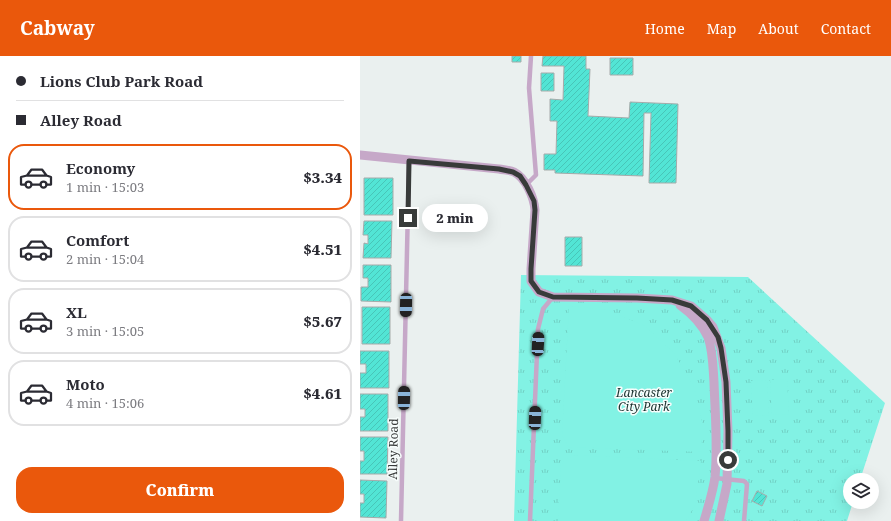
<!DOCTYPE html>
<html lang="en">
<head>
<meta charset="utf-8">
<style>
	body { margin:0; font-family:"Noto Serif",serif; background:#f7f7f7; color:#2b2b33; height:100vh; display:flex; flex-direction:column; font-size:15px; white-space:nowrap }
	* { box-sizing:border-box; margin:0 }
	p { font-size:13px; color:#7c7c81 }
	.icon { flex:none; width:22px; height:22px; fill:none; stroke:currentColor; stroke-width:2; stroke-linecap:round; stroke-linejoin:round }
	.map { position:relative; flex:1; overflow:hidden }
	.sheet { display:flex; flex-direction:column; background:#fff; width:360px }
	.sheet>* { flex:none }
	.top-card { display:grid; align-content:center; height:88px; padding:0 16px; background:#fff }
	.controls { position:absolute; left:483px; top:417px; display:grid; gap:8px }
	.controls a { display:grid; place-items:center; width:36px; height:36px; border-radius:50%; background:#fff; box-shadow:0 4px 16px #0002; font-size:20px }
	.end { position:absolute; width:18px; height:18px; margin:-9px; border:5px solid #383b3a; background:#fff; box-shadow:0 0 0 2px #fff }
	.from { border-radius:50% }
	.bubble { position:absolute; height:28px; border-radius:14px; background:#fff; box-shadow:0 4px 16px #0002; font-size:13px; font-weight:800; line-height:28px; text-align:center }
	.car { position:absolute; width:12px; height:24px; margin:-12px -6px; border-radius:5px; box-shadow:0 0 3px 1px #0007; background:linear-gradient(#222 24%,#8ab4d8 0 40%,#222 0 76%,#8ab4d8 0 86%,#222 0) }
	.top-card b { display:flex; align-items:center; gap:14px; height:38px; font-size:15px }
	.top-card b+b { border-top:1px solid #e1e1e2 }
	.top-card i { width:10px; height:10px; background:#2b2b33 }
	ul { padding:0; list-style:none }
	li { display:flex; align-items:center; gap:12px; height:66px; margin:0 8px 6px; padding:0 8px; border:2px solid #e1e1e2; border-radius:16px }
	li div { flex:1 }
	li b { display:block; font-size:15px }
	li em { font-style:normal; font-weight:800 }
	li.selected { border-color:#ea580c }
	li>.icon { width:36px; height:36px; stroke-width:1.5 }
	.cta { display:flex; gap:8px; margin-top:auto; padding:8px 16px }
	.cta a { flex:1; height:46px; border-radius:16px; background:#ea580c; color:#fff; font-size:16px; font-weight:800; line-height:46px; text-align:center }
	header { display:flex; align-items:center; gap:24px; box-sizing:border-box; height:56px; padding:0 20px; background:#ea580c; color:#fff }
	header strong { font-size:19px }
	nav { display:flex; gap:22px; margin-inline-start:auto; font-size:14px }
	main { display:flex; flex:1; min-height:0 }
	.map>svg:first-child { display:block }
</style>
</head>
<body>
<header>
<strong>Cabway</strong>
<nav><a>Home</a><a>Map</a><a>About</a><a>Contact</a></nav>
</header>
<main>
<section class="sheet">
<div class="top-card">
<b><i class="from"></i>Lions Club Park Road</b>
<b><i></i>Alley Road</b>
</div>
<ul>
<li class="selected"><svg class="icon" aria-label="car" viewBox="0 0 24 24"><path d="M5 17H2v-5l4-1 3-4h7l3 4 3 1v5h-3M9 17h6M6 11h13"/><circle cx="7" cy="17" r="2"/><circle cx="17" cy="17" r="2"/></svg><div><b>Economy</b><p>1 min · 15:03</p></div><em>$3.34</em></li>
<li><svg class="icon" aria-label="car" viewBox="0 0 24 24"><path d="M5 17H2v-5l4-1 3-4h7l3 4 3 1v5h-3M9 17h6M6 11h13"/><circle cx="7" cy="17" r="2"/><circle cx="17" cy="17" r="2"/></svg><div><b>Comfort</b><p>2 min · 15:04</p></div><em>$4.51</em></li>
<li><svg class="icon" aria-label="car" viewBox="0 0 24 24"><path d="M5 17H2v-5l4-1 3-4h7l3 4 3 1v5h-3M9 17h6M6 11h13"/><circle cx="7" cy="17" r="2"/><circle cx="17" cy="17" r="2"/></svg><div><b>XL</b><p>3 min · 15:05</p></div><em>$5.67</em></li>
<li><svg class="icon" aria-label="car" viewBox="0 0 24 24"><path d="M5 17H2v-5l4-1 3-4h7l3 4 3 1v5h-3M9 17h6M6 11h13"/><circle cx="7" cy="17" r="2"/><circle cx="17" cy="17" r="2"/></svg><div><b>Moto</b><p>4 min · 15:06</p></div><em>$4.61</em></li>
</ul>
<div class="cta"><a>Confirm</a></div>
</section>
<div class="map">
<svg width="531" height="465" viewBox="0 0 531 465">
	<defs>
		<pattern id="park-tufts" width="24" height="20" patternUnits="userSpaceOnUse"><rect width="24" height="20" fill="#82f2e4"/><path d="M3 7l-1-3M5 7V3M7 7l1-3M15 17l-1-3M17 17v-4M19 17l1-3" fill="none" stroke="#71d0c4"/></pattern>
		<pattern id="building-hatch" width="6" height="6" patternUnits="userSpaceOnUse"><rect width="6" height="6" fill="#52e5d5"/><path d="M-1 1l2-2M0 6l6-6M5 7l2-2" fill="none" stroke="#48c5b8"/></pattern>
	</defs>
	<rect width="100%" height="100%" fill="#eaf0ef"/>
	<path fill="url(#park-tufts)" d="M161,219L388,221L525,347L500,424H490V446H493L487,465H154Z"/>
	<path fill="#82f2e4" d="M209,250L248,254L285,270L314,297L334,331L343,370L341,396L209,391L202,380Z
		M427,323L429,358L412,359L410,324Z
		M407,324L409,359L393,360L391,325Z
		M213,399L341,405L335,449L326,465H198L201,408Z"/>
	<path fill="url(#building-hatch)" stroke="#a6abaa" d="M152,0H161V6H152Z
		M183,0H226V13H230L228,60L269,62L270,46L318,48L316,127H289L291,57H284L283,120L195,117V114H184V98H196L197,65H190V43L203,44L204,10H182Z
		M250,2H273V19H250Z
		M181,17H194V35H181Z
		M4,122H33V159H4Z
		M4,165H32L31,202H3L4,187L8,188V179H3Z
		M205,181H222V210H205Z
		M3,209H31V246L1,245V231H8V222H3Z
		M2,251H30V288H2Z
		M0,295H29V332H0V317H6V308H0Z
		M0,338H28V375H0V361H5V353H0Z
		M0,381H28L27,418H0V405H4V395H0Z
		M0,424L27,425L26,462L0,461V447H4V438H0Z
		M397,435L407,440L402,450L392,445Z"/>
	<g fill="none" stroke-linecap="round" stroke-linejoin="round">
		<path stroke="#c6a8c8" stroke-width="4.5" d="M166,129L176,119L169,32L171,0
			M355,422L384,425L387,428L384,465
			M41,465L49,105
			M170,465L178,273L183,253L193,241"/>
		<path stroke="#c6a8c8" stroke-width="9" d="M0,99L139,113C144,114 150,114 154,116C166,122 174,142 175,154L171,213V225L179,236L193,241L277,242L312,244L331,250L347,264L353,271L361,292L366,326L368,375L367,428L359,465
			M320,249C331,257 342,268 348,281C353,295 353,312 354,326C355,357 358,389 355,421C353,436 348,451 344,465"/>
	</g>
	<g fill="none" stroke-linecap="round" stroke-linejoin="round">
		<path stroke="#383b3a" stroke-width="5" d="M48,162L49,105L139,113L153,116L160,120L166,129L174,145L175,154L171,213V225L179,236L193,241L277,242L312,244L331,250L347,264L358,281L361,292L366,326L368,375V404"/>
	</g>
	<g text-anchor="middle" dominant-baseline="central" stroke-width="3" stroke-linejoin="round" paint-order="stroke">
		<g font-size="12" font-style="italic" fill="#1b3330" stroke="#f7fdfc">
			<text x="284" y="336">Lancaster<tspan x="284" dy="14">City Park</tspan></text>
		</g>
		<g font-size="12" fill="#383b3a" stroke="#f7fdfc">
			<text transform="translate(33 393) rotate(-89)">Alley Road</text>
		</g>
	</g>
</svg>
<div class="controls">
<a><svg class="icon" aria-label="layers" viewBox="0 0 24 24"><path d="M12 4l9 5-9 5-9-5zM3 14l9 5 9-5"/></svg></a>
</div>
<i class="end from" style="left:368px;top:404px"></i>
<i class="end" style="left:48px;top:162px"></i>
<div class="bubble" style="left:62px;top:148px;width:66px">2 min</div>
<i class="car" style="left:46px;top:249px;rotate:181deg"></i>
<i class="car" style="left:178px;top:288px;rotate:3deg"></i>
<i class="car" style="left:44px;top:342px;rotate:1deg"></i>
<i class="car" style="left:175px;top:362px;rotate:2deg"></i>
</div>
</main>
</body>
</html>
